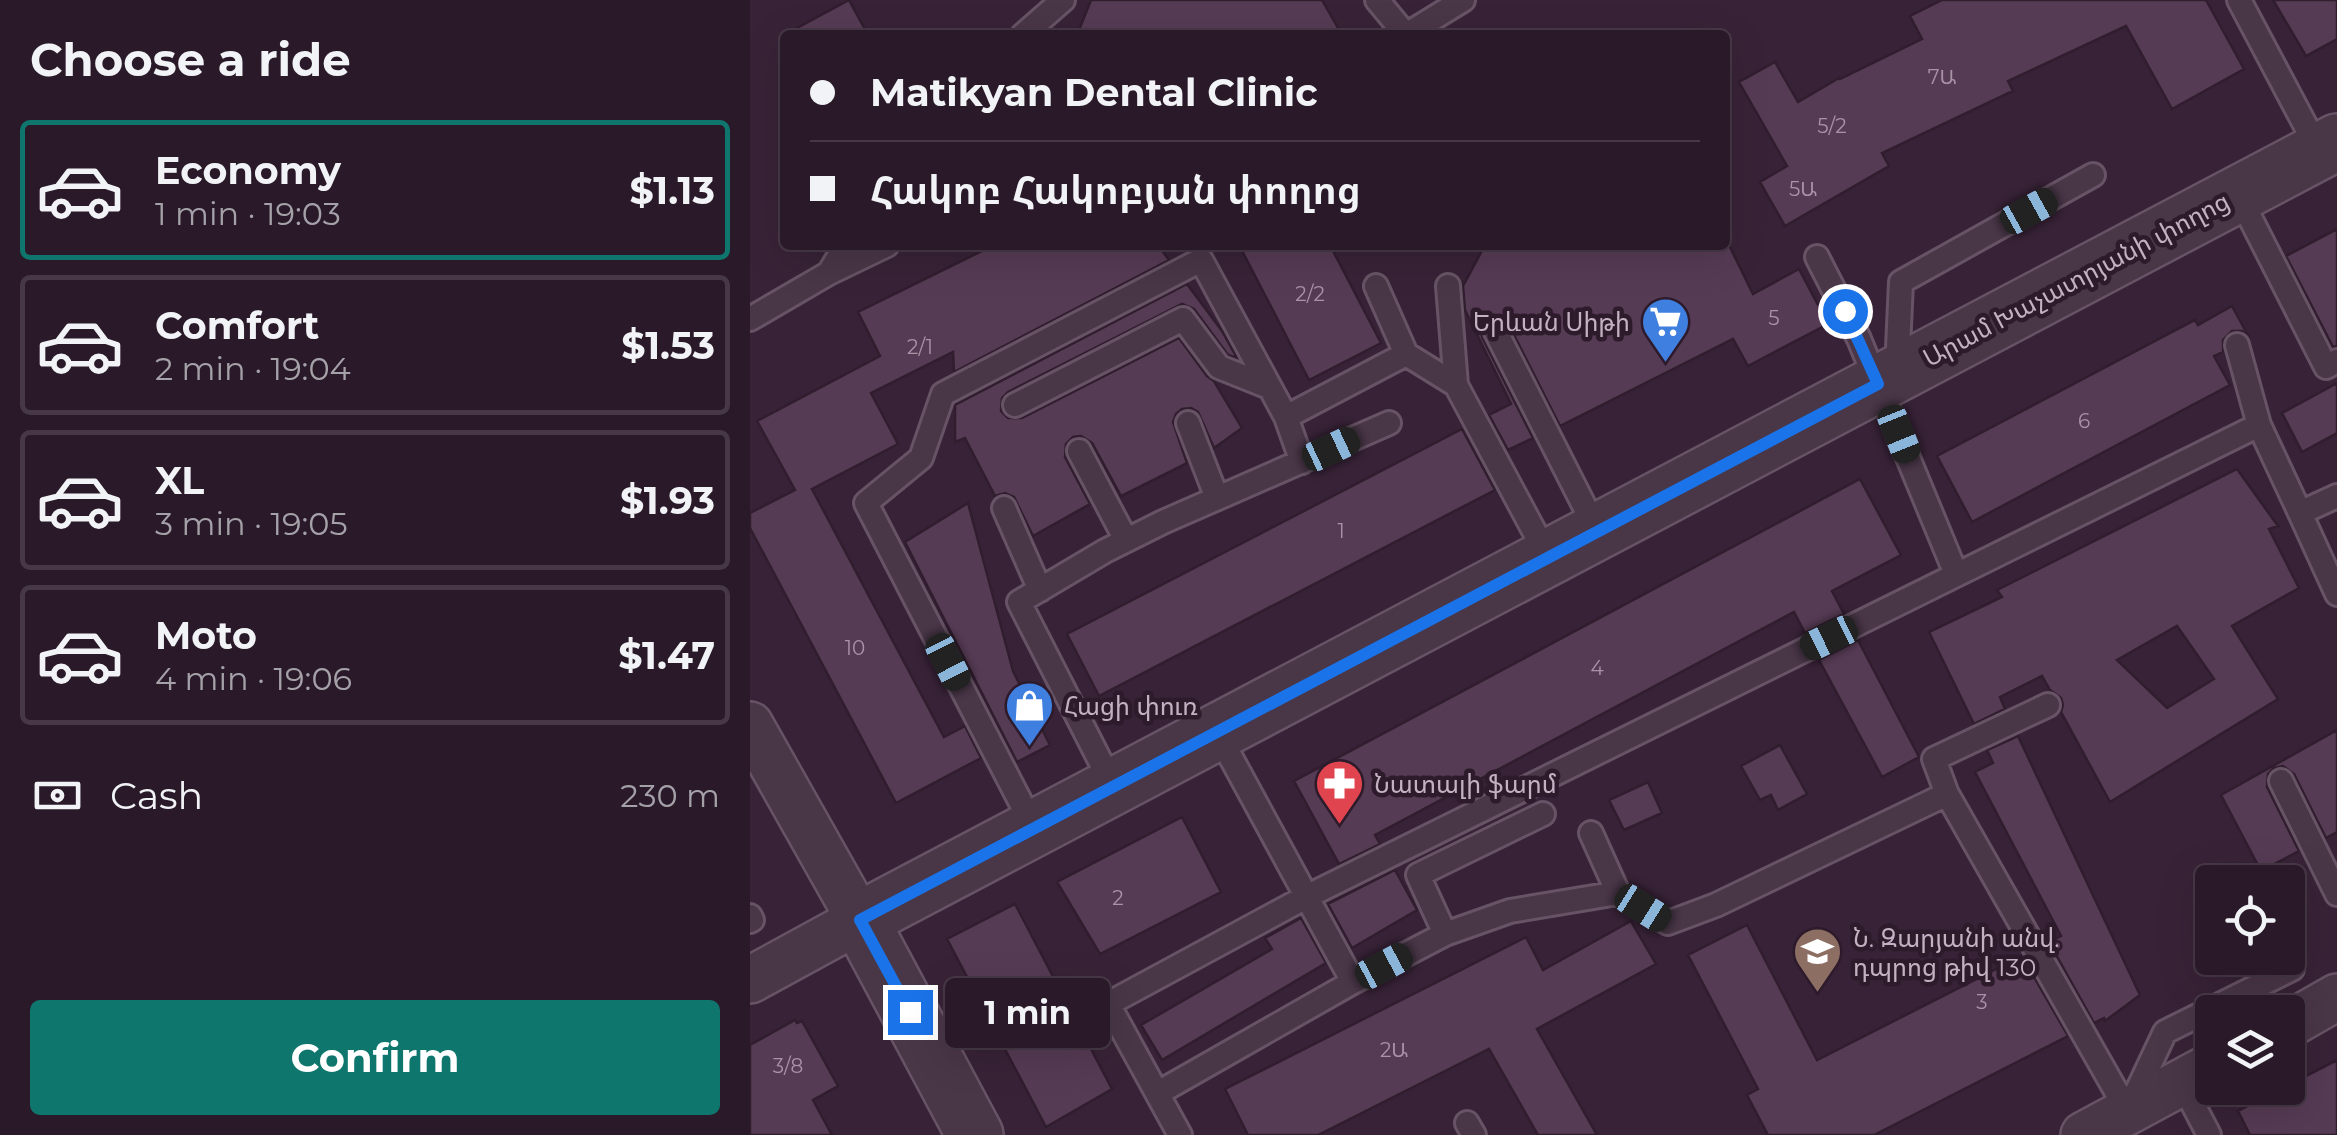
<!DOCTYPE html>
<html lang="en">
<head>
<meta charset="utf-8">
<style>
	body { margin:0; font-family:Montserrat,"Noto Sans Armenian",sans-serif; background:#362735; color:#f1f3f6; height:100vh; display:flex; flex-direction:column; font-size:38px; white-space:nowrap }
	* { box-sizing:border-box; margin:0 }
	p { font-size:32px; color:#a5a1a8 }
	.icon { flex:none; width:55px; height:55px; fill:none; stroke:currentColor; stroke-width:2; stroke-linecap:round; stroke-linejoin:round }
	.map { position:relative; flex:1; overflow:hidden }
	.side { display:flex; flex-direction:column; background:#2a1a29; width:750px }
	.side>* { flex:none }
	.guide { position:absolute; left:30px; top:30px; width:950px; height:220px; border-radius:10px; box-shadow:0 10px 40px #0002,0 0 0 2px #463846; display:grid; align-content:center; height:220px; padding:0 30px; background:#2a1a29 }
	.controls { position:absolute; left:1445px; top:865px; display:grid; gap:20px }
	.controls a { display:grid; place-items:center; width:110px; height:110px; border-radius:10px; background:#2a1a29; box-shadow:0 10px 40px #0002,0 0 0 2px #463846; font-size:50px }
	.end { position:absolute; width:45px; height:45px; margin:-22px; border:12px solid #1a73e8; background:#fff; box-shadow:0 0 0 5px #fff }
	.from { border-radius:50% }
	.bubble { position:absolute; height:70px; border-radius:10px; background:#2a1a29; box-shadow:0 10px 40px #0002,0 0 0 2px #463846; font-size:32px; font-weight:700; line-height:70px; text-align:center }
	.car { position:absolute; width:30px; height:60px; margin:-30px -15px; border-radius:12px; box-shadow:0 0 8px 2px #0007; background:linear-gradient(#222 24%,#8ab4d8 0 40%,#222 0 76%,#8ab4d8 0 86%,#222 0) }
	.guide b { display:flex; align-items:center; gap:35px; height:95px; font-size:38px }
	.guide b+b { border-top:2px solid #463846 }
	.guide i { width:25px; height:25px; background:#f1f3f6 }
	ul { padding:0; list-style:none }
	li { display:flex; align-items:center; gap:30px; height:140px; margin:0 20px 15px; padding:0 10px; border:5px solid #463846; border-radius:10px }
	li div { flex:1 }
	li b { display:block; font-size:38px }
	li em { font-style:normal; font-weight:700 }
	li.selected { border-color:#0f766e }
	li>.icon { width:90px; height:90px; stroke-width:1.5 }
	h2 { padding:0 30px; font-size:45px; line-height:120px }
	.pay { display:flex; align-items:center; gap:25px; height:110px; padding:0 30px; font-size:38px }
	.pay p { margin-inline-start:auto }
	.button { display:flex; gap:20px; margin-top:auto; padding:20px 30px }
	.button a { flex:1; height:115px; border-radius:10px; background:#0f766e; color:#fff; font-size:40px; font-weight:700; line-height:115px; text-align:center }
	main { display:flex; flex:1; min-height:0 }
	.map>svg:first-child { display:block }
</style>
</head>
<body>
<main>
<section class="side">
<h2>Choose a ride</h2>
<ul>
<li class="selected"><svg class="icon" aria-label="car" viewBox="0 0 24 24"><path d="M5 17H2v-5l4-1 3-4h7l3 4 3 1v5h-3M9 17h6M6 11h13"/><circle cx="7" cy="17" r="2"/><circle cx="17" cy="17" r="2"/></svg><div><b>Economy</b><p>1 min · 19:03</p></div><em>$1.13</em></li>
<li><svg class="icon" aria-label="car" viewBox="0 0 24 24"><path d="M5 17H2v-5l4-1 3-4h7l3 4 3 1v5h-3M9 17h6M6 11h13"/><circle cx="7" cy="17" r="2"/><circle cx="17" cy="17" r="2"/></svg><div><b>Comfort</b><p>2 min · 19:04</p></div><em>$1.53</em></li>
<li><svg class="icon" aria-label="car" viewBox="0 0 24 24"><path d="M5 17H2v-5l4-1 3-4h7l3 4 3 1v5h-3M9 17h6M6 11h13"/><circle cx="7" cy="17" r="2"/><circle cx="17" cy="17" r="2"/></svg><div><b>XL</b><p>3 min · 19:05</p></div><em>$1.93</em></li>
<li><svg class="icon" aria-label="car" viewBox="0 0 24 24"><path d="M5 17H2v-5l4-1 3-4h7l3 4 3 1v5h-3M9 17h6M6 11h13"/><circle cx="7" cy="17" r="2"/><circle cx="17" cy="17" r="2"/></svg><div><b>Moto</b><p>4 min · 19:06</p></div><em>$1.47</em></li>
</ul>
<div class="pay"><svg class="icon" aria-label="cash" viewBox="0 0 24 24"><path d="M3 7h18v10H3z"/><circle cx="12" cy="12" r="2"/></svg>Cash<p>230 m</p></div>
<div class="button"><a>Confirm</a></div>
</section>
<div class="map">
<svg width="1587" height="1135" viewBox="0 0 1587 1135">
	<rect width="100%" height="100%" fill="#382237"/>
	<path fill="#563b54" stroke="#301d2e" stroke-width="2.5" fill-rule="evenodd" d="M99,0L118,35H34Z
		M341,0H572L592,35H327Z
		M1192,0H1456L1494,69L1422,109L1376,26L1258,81L1263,91L1132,153L1139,166L1035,226L1010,182L1037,166L989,82L1025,62L1048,102L1089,78L1090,79L1172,39L1160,16Z
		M1523,0H1587V39L1556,56Z
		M1587,229V346L1583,347L1536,256Z
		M244,245H408L419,260L204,372L203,352L121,393L148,444L62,489L194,737L215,726L231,758L146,803L0,528V513L45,490L7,421L130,356L108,312Z
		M489,245H580L631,343L559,380Z
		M735,245H979L1003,294L1049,269L1078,324L998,366L983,339L810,426L758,323L752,317L739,316L732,323V337L783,438L758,450L739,415L761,404L715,310L713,286Z
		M437,284L472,331L487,358L478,355L444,309L432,304L258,392L252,398L251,411L258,418H272L429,338L457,376L464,381L492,428L464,448L448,412L441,408L432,409L426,414L423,422L437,463L371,496L342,443L331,436L323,437L316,444L315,457L340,504L283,536L264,497L255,493L245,496L215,438L205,442V405Z
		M1482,306L1500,339L1492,331H1482L1473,340V352L1464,356L1480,385L1222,522L1187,456L1445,320L1448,325Z
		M1587,383V433L1552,452L1532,413Z
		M712,429L745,490L349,696L317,634Z
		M1487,469L1528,526L1519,529L1549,588L1482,626L1528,699L1360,802L1311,712L1313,705L1311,698L1300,690L1292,676L1250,697L1255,709L1224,724L1179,632L1252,597L1247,590ZM1427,626L1464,679L1417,708L1367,660Z
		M1110,479L1151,555L1082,591L1094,614L1055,633L1044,612L625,835L630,844L589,864L544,781Z
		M218,503L263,671L300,745L267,762L155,542Z
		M1108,640L1169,757L1132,777L1069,660Z
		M1587,730V832L1576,838L1544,774L1533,766L1524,768L1518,774L1517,787L1549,851L1511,871L1471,795Z
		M1268,736L1390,995L1355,1021L1354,1018L1344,1023L1299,942L1311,936L1225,772L1243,763L1237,750Z
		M1030,745L1057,794L1028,810L1021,795L1010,800L991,766Z
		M898,782L912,813L874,830L859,800Z
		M432,817L471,892L350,954L307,882Z
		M645,870L667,910L602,948L578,904Z
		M265,904L362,1089L296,1127L197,939Z
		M551,918L576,963L412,1060L391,1025L522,949L515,938Z
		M881,921L906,964L787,1029L847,1135H788L739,1049L568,1135H498L475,1089L776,937L793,970Z
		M997,925L1067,1060L1272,956L1318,1036L1124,1135H1018L997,1095L1008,1089L938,955Z
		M45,1020L47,1023L52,1021L88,1086L63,1100L82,1135H0V1045Z
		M1587,1060V1135H1500L1488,1111Z"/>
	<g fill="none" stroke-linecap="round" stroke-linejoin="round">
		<defs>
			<path id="service" d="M627,0L656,35L713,0
				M1489,0L1569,151
				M273,35L313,0
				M1488,194L1576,367L1587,361
				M1067,257L1109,339L1206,574
				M79,273L137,245
				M626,286L656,354
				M698,286L706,385
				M0,319L79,273L96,245
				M745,330L847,531
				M1487,345L1509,425L1550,513
				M1147,370L1151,282L1343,175
				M265,405L433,319L469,367L519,387
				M536,417L552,462
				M438,423L467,498
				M329,451L376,540
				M1587,496L1550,513L1587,594
				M254,508L290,590
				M1298,705L1184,759L1197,794L1378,1112
				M467,732L603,982L695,934L760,911L868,893L918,923L966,905L1197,794
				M1531,781L1587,894
				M363,786L269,602L355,551L413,522L639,423
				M284,828L116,503L171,458L193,394L451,260L536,417L656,354L706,385L798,557
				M841,833L868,893
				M0,916L2,920L0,921
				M695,934L668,875L793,814
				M1432,1083L1459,1135
				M408,1093L603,982
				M1381,1104L1415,1032L1542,969
				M717,1123L724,1135
				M430,1135L358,1004L556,897L1509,425"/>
			<path id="minor" d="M0,725L110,920L0,980
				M1538,1025L1587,997
				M1334,1135L1462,1066"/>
			<path id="tertiary" d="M225,1135L110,920L1587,142"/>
		</defs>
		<use href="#service" stroke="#675365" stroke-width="28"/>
		<use href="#minor" stroke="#675365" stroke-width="50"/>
		<use href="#tertiary" stroke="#675365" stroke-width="60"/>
		<use href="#service" stroke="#493647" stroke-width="22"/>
		<use href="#minor" stroke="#493647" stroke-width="45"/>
		<use href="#tertiary" stroke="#493647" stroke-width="55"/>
	</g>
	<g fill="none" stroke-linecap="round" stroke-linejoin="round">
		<path stroke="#1a73e8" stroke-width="12" d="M160,1012L110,920L1128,384L1095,311"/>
	</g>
	<defs>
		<symbol id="supermarket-pin" viewBox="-11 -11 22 30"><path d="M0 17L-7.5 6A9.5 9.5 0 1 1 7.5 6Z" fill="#3f7fe0" stroke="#2d1b2c"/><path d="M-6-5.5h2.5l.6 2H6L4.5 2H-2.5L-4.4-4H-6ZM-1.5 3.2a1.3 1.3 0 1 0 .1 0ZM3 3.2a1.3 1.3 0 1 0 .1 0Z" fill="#fff"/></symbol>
		<symbol id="shop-pin" viewBox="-11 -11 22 30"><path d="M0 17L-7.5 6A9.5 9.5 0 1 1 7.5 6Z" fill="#3f7fe0" stroke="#2d1b2c"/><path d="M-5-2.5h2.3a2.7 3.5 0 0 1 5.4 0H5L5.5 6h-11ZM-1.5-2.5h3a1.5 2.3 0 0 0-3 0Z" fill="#fff"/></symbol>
		<symbol id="pharmacy-pin" viewBox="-11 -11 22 30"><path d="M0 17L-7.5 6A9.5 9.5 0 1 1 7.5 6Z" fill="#e0444e" stroke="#2d1b2c"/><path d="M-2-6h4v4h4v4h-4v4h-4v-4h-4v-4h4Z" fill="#fff"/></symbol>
		<symbol id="school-pin" viewBox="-11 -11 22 30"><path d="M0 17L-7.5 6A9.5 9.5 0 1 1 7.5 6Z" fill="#8d6e63" stroke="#2d1b2c"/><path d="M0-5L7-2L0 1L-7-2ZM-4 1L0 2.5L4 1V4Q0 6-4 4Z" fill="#fff"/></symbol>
	</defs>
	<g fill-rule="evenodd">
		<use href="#supermarket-pin" x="888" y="294" width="55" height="75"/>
		<use href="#shop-pin" x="252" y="678" width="55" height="75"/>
		<use href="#pharmacy-pin" x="562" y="756" width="55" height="75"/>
		<use href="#school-pin" x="1040" y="924" width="55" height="75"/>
	</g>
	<g text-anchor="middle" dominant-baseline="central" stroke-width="9" stroke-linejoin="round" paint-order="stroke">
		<g font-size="20" fill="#a993a7">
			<text x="1192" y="77">7Ա</text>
			<text x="1082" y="126">5/2</text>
			<text x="1053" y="189">5Ա</text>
			<text x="560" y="294">2/2</text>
			<text x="1024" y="318">5</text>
			<text x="170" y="347">2/1</text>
			<text x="1334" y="421">6</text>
			<text x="591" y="531">1</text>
			<text x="105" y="648">10</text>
			<text x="847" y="668">4</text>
			<text x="368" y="898">2</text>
			<text x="1232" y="1002">3</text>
			<text x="644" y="1050">2Ա</text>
			<text x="38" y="1066">3/8</text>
		</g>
		<g font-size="25" fill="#c5b0c3" stroke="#2d1b2c">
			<text transform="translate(1326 279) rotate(-28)">Արամ Խաչատրյանի փողոց</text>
		</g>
		<g font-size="25" fill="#c5b0c3" stroke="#2d1b2c" text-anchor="start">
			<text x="880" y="322" text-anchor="end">Երևան Սիթի</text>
			<text x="314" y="706">Հացի փուռ</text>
			<text x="624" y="784">Նատալի ֆարմ</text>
			<text x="1103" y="938">Ն. Զարյանի անվ.<tspan x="1103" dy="29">դպրոց թիվ 130</tspan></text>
		</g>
	</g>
</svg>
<div class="controls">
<a><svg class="icon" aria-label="locate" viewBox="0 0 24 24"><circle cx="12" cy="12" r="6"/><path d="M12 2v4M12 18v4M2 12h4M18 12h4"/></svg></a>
<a><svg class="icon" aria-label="layers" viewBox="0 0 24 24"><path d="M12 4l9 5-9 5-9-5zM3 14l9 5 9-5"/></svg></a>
</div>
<i class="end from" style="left:1095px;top:311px"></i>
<i class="end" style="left:160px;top:1012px"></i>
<div class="bubble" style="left:195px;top:978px;width:165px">1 min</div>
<i class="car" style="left:1279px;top:211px;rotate:61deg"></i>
<i class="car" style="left:1149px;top:434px;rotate:158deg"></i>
<i class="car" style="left:581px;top:449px;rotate:65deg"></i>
<i class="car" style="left:1079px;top:638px;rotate:244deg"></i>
<i class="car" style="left:198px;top:662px;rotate:153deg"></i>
<i class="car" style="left:893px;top:908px;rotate:122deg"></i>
<i class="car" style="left:634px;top:966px;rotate:62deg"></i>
<div class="guide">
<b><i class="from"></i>Matikyan Dental Clinic</b>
<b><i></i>Հակոբ Հակոբյան փողոց</b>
</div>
</div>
</main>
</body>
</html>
